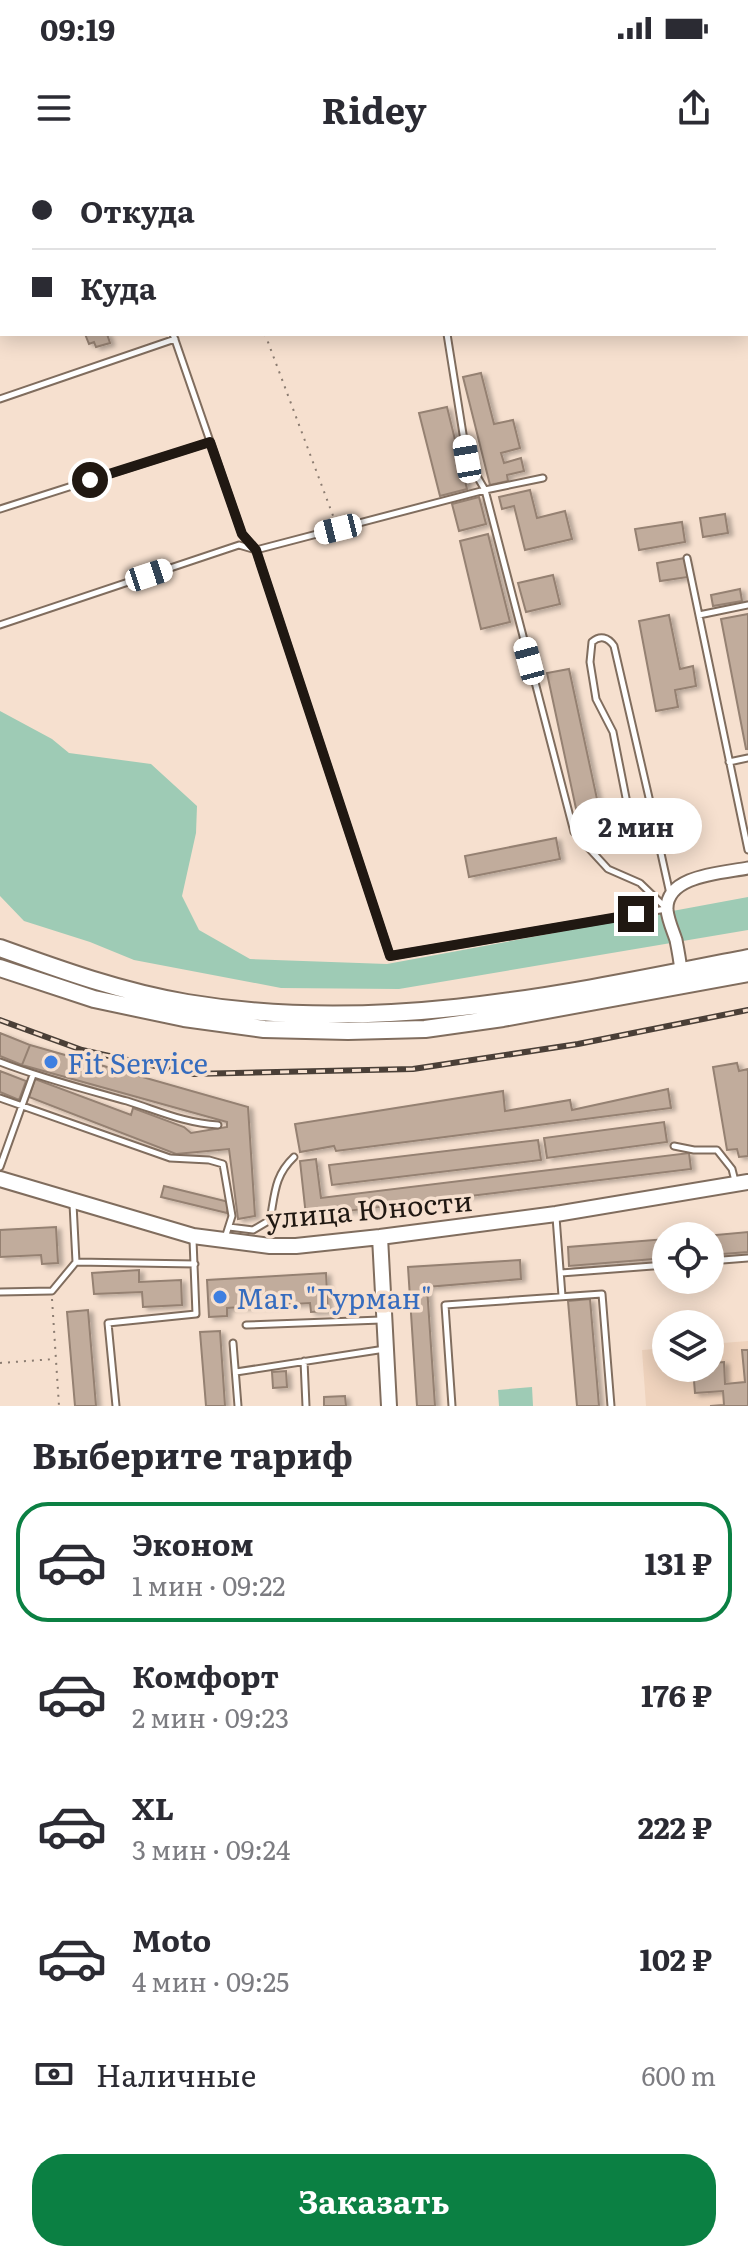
<!DOCTYPE html>
<html lang="ru">
<head>
<meta charset="utf-8">
<style>
	body { margin:0; font-family:Literata,serif; background:#f2f2f3; color:#2b2b33; height:100vh; display:flex; flex-direction:column; font-size:30px; white-space:nowrap }
	* { box-sizing:border-box; margin:0 }
	p { font-size:26px; color:#7c7c81 }
	.icon { flex:none; width:44px; height:44px; fill:none; stroke:currentColor; stroke-width:2; stroke-linecap:round; stroke-linejoin:round }
	.map { position:relative; height:1246px; overflow:hidden }
	.side { display:flex; flex-direction:column; background:#fff; flex:1 }
	.side>* { flex:none }
	.guide { position:absolute; left:0px; top:0px; width:748px; height:176px; box-shadow:0 4px 20px #0003; display:grid; align-content:center; height:176px; padding:0 32px; background:#fff }
	.buttons { position:absolute; left:652px; top:1062px; display:grid; gap:16px }
	.buttons a { display:grid; place-items:center; width:72px; height:72px; border-radius:50%; background:#fff; box-shadow:0 4px 20px #0003; font-size:40px }
	.end { position:absolute; width:36px; height:36px; margin:-18px; border:10px solid #201812; background:#fff; box-shadow:0 0 0 4px #fff }
	.from { border-radius:50% }
	.bubble { position:absolute; height:56px; border-radius:28px; background:#fff; box-shadow:0 4px 20px #0003; font-size:26px; font-weight:700; line-height:56px; text-align:center }
	.car { position:absolute; width:24px; height:48px; margin:-24px -12px; border-radius:10px; box-shadow:0 0 6px 2px #0007; background:linear-gradient(#fff 24%,#345 0 40%,#fff 0 76%,#345 0 86%,#fff 0) }
	.guide b { display:flex; align-items:center; gap:28px; height:76px; font-size:30px }
	.guide b+b { border-top:2px solid #e1e1e2 }
	.guide i { width:20px; height:20px; background:#2b2b33 }
	ul { padding:0; list-style:none }
	li { display:flex; align-items:center; gap:24px; height:120px; margin:0 16px 12px; padding:0 16px; border:4px solid transparent; border-radius:32px }
	li div { flex:1 }
	li b { display:block; font-size:30px }
	li em { font-style:normal; font-weight:700 }
	li.active { border-color:#0b8043 }
	li>.icon { width:72px; height:72px; stroke-width:1.5 }
	h2 { padding:0 32px; font-size:36px; line-height:96px }
	.pay { display:flex; align-items:center; gap:20px; height:88px; padding:0 32px; font-size:30px }
	.pay p { margin-inline-start:auto }
	.action { display:flex; gap:16px; margin-top:auto; padding:16px 32px }
	.action a { flex:1; height:92px; border-radius:32px; background:#0b8043; color:#fff; font-size:32px; font-weight:700; line-height:92px; text-align:center }
	.status { display:flex; justify-content:space-between; align-items:center; height:56px; padding:0 40px; background:#fff; direction:ltr }
	.status svg { height:22px; fill:currentColor }
	header { display:flex; justify-content:space-between; align-items:center; height:104px; padding:0 32px; background:#fff; font-size:36px; font-weight:700 }
	.map>svg:first-child { display:block }
</style>
</head>
<body>
<div class="status"><b>09:19</b><svg viewBox="0 0 49 12"><path d="M0 12V9h3v3zM5 12V6h3v6zM10 12V3h3v9zM15 12V0h3v12zM26 1h20v11H26zM47 4h2v5h-2z"/></svg></div>
<header><svg class="icon" aria-label="menu" viewBox="0 0 24 24"><path d="M4 6h16M4 12h16M4 18h16"/></svg>Ridey<svg class="icon" aria-label="share" viewBox="0 0 24 24"><path d="M12 15V3M7 8l5-5 5 5M5 13v7h14v-7"/></svg></header>
<div class="map">
<svg width="748" height="1246" viewBox="0 0 748 1246">
	<defs>
		<filter id="shadow"><feDropShadow dx="4.5" dy="2.5" stdDeviation="2" flood-color="#0004"/></filter>
	</defs>
	<rect width="100%" height="100%" fill="#f6e0cf"/>
	<path fill="#efd3bd" d="M748,1181V1246H646L642,1190L666,1188V1208H710V1184Z"/>
	<path fill="#9ecbb5" d="M0,551L52,579L69,593L151,604L197,646L196,673L182,736L199,770L250,799L387,804L748,737V770L399,829L281,828L134,800L90,782L24,761L0,736Z
		M532,1227L533,1246H499L498,1230Z"/>
	<path fill="#c1ac9c" stroke="#958172" stroke-width="2" filter="url(#shadow)" d="M85,174H107L110,183L96,187L94,182L89,184Z
		M481,213L494,264L513,260L520,288L501,293L504,303L521,298L524,311L507,315L508,321L490,325L463,217Z
		M447,247L467,329L440,336L419,253Z
		M530,330L537,358L565,351L572,379L525,390L514,346L502,349L499,337Z
		M479,337L486,364L459,371L452,344Z
		M725,354L728,373L703,377L700,358Z
		M682,362L685,382L639,390L635,369Z
		M488,374L510,462L481,469L460,381Z
		M685,398L688,417L660,421L657,403Z
		M553,415L560,444L526,452L518,423Z
		M740,429L742,441L713,446L711,435Z
		M748,454V589H746L721,459Z
		M669,455L680,509L693,506L696,526L675,530L678,547L656,551L639,461Z
		M569,509L600,653L578,658L547,513Z
		M556,678L560,699L469,717L465,696Z
		M0,873L30,885L22,905L0,896Z
		M30,885L248,947L255,1056L238,1059L229,989L176,994L29,937L35,919L131,955L133,948L184,967L191,973L227,967V962L22,905Z
		M737,903L739,911L748,909V996L739,997L737,989L727,990L713,907Z
		M0,911L26,921L19,940L0,932Z
		M668,929L671,948L336,991L334,986L300,992L295,964L503,931L505,951L570,940L572,950Z
		M664,962L667,982L547,998L544,978Z
		M538,980L541,1000L332,1025L329,1005Z
		M689,993L691,1009L306,1056L300,1001L316,999L321,1038Z
		M164,1026L229,1042L227,1053L161,1037Z
		M56,1067L58,1103L42,1104L41,1095L0,1097V1070Z
		M748,1072V1092L710,1095V1076H705Z
		M666,1079V1098L569,1106L568,1087Z
		M520,1100L521,1119L427,1127L435,1246H417L408,1107Z
		M139,1110V1122L181,1120L182,1145L143,1147L142,1132L94,1134L92,1113Z
		M326,1113L328,1151L311,1152L310,1143L227,1148V1156L209,1157L207,1120Z
		M590,1139L599,1246H577L568,1141Z
		M88,1150L96,1246H75L67,1152Z
		M220,1171L225,1246H206L200,1172Z
		M742,1190H748V1246H710L724,1245L723,1231L695,1233L693,1208H710V1203L724,1202L725,1224L745,1222Z
		M286,1211L287,1227L273,1228L272,1212Z
		M345,1236L346,1246H324V1237Z"/>
	<g fill="none" stroke-linecap="round" stroke-linejoin="round">
		<defs>
			<path id="service" d="M122,0V2
				M397,0L398,2
				M738,0L739,2
				M459,2L465,0
				M746,11L748,13
				M746,57L748,56
				M0,106L2,105
				M173,174L242,374L256,389
				M447,174L467,299L485,330L574,672L608,709L640,723L666,748
				M0,239L175,179
				M543,318L485,330L256,390L390,796L666,749
				M0,349L210,282
				M687,398L748,690
				M699,455L748,445
				M0,465L239,385L256,390
				M729,602L748,598
				M654,662L632,655L628,648L613,572L596,539L590,502L592,482C600,475 608,477 614,486L653,655L654,662L670,734
				M0,902C41,918 84,929 127,941C159,951 184,963 218,965
				M0,938L170,998L209,1000L223,1004L232,1056L225,1078
				M674,986L694,990H717L732,1009L735,1021
				M0,1007L33,915
				M556,1057L562,1136
				M229,1067L253,1070L270,1060C275,1034 274,1016 294,997
				M710,1101L748,1098
				M76,1102L195,1104
				M561,1113L666,1105
				M0,1132L52,1131L76,1102L73,1044
				M246,1165L381,1160
				M233,1183L238,1246
				M304,1201L306,1246
				M236,1212L385,1189
				M116,1246L108,1163L196,1154L193,1080
				M452,1246L445,1145L602,1134L611,1246"/>
			<path id="minor" d="M681,811C680,801 678,790 676,780C673,771 668,760 667,750C665,715 723,713 748,708"/>
			<path id="tertiary" d="M0,1019L193,1076L270,1086H296L380,1077L556,1054L748,1022
				M380,1077L389,1246"/>
			<path id="secondary" d="M0,788C61,810 122,832 187,843C377,875 562,835 748,798
				M0,808L94,839L184,858L264,869L348,871L425,869L503,858L748,813"/>
		</defs>
		<use href="#service" stroke="#806d5e" stroke-width="9"/>
		<use href="#minor" stroke="#806d5e" stroke-width="15"/>
		<use href="#tertiary" stroke="#806d5e" stroke-width="18"/>
		<use href="#secondary" stroke="#806d5e" stroke-width="20"/>
		<path stroke="#8b7c71" stroke-width="2" stroke-dasharray="2 6" stroke-linecap="butt" d="M198,0L199,2
			M265,174L335,361
			M52,1139L59,1246
			M0,1203L55,1199"/>
		<use href="#service" stroke="#fff" stroke-width="5"/>
		<use href="#minor" stroke="#fff" stroke-width="11"/>
		<use href="#tertiary" stroke="#fff" stroke-width="14"/>
		<use href="#secondary" stroke="#fff" stroke-width="16"/>
		<defs>
			<path id="rail" d="M0,860L82,890L192,914L413,909L578,884L748,850"/>
		</defs>
		<use href="#rail" stroke="#4a3f37" stroke-width="6"/>
		<use href="#rail" stroke="#f6e0cf" stroke-width="3" stroke-dasharray="9" stroke-linecap="butt"/>
	</g>
	<g fill="none" stroke-linecap="round" stroke-linejoin="round">
		<path stroke="#201812" stroke-width="10" d="M90,320L210,282L242,374L256,390L390,796L636,754"/>
	</g>
	<g fill="#3f7fe0" stroke="#f6e0cf" stroke-width="3">
		<circle cx="51" cy="902" r="8"/>
		<circle cx="220" cy="1137" r="8"/>
	</g>
	<g text-anchor="middle" dominant-baseline="central" stroke-width="7" stroke-linejoin="round" paint-order="stroke">
		<g font-size="28" fill="#366cbe" stroke="#f6e0cf" text-anchor="start">
			<text x="67" y="902">Fit Service</text>
			<text x="236" y="1137">Маг. "Гурман"</text>
		</g>
		<g font-size="28" fill="#201812" stroke="#f6e0cf">
			<text transform="translate(369 1048) rotate(-5)">улица Юности</text>
		</g>
	</g>
</svg>
<div class="buttons">
<a><svg class="icon" aria-label="locate" viewBox="0 0 24 24"><circle cx="12" cy="12" r="6"/><path d="M12 2v4M12 18v4M2 12h4M18 12h4"/></svg></a>
<a><svg class="icon" aria-label="layers" viewBox="0 0 24 24"><path d="M12 4l9 5-9 5-9-5zM3 14l9 5 9-5"/></svg></a>
</div>
<i class="end from" style="left:90px;top:320px"></i>
<i class="end" style="left:636px;top:754px"></i>
<div class="bubble" style="left:570px;top:638px;width:132px">2 мин</div>
<i class="car" style="left:467px;top:299px;rotate:350deg"></i>
<i class="car" style="left:338px;top:369px;rotate:256deg"></i>
<i class="car" style="left:149px;top:415px;rotate:72deg"></i>
<i class="car" style="left:529px;top:501px;rotate:345deg"></i>
<div class="guide">
<b><i class="from"></i>Откуда</b>
<b><i></i>Куда</b>
</div>
</div>
<section class="side">
<h2>Выберите тариф</h2>
<ul>
<li class="active"><svg class="icon" aria-label="car" viewBox="0 0 24 24"><path d="M5 17H2v-5l4-1 3-4h7l3 4 3 1v5h-3M9 17h6M6 11h13"/><circle cx="7" cy="17" r="2"/><circle cx="17" cy="17" r="2"/></svg><div><b>Эконом</b><p>1 мин · 09:22</p></div><em>131 ₽</em></li>
<li><svg class="icon" aria-label="car" viewBox="0 0 24 24"><path d="M5 17H2v-5l4-1 3-4h7l3 4 3 1v5h-3M9 17h6M6 11h13"/><circle cx="7" cy="17" r="2"/><circle cx="17" cy="17" r="2"/></svg><div><b>Комфорт</b><p>2 мин · 09:23</p></div><em>176 ₽</em></li>
<li><svg class="icon" aria-label="car" viewBox="0 0 24 24"><path d="M5 17H2v-5l4-1 3-4h7l3 4 3 1v5h-3M9 17h6M6 11h13"/><circle cx="7" cy="17" r="2"/><circle cx="17" cy="17" r="2"/></svg><div><b>XL</b><p>3 мин · 09:24</p></div><em>222 ₽</em></li>
<li><svg class="icon" aria-label="car" viewBox="0 0 24 24"><path d="M5 17H2v-5l4-1 3-4h7l3 4 3 1v5h-3M9 17h6M6 11h13"/><circle cx="7" cy="17" r="2"/><circle cx="17" cy="17" r="2"/></svg><div><b>Moto</b><p>4 мин · 09:25</p></div><em>102 ₽</em></li>
</ul>
<div class="pay"><svg class="icon" aria-label="cash" viewBox="0 0 24 24"><path d="M3 7h18v10H3z"/><circle cx="12" cy="12" r="2"/></svg>Наличные<p>600 m</p></div>
<div class="action"><a>Заказать</a></div>
</section>
</body>
</html>
